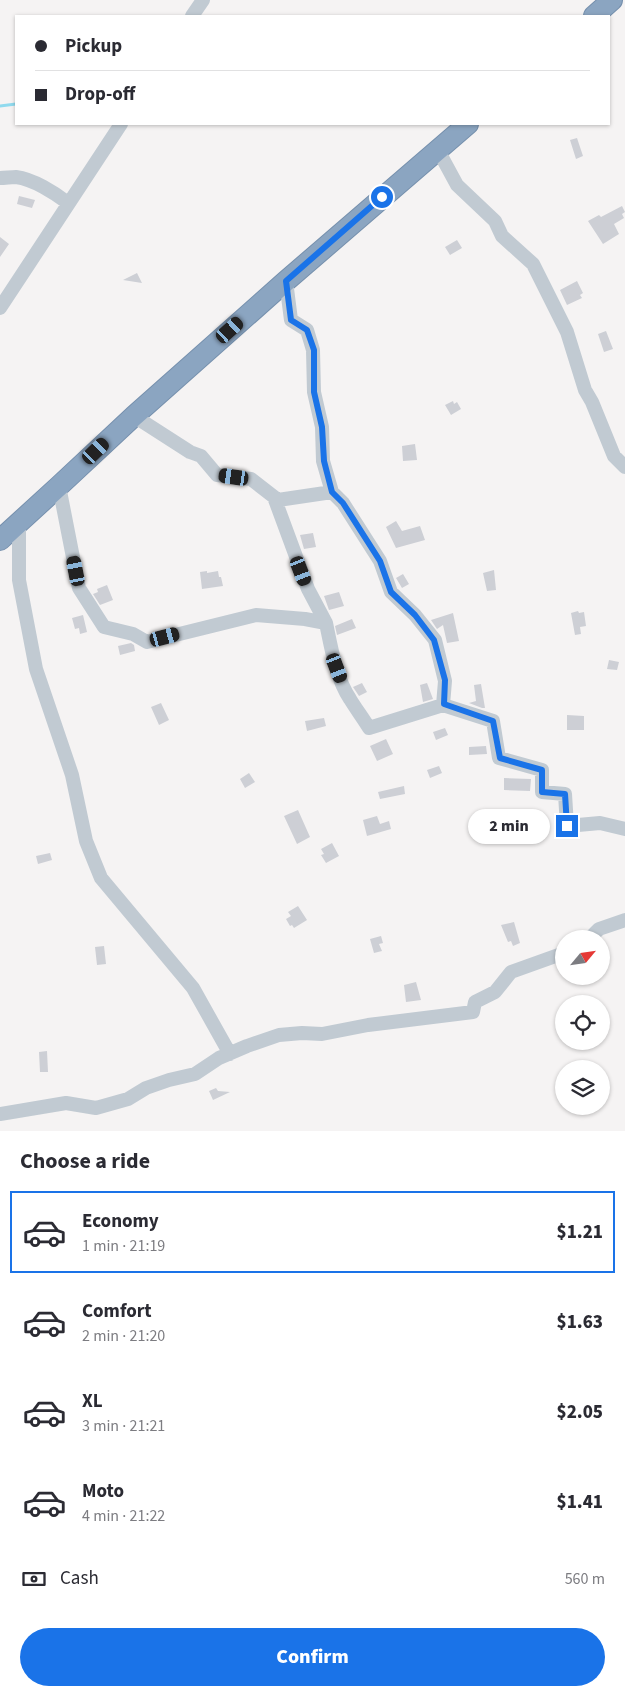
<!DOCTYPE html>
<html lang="en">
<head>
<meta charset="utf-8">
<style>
	body { margin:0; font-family:"Source Sans 3",sans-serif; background:#f2f2f3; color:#2b2b33; height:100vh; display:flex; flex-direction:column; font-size:19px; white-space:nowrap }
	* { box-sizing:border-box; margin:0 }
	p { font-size:16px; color:#7c7c81 }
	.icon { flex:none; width:28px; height:28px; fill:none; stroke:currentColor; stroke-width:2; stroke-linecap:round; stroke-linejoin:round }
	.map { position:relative; height:1131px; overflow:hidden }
	.sheet { display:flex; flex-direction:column; background:#fff; flex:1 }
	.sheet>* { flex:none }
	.banner { position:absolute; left:15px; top:15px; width:595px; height:110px; border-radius:0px; box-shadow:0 1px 4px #0004; display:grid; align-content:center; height:110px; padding:0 20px; background:#fff }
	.needle { width:32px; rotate:61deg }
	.fabs { position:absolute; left:555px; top:930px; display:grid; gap:10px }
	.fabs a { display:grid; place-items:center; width:55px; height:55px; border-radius:50%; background:#fff; box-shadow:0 1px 4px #0004; font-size:25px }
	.end { position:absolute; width:22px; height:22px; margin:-11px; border:6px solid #1a73e8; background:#fff; box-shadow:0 0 0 2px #fff }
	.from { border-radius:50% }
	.bubble { position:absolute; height:35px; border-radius:18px; background:#fff; box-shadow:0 1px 4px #0004; font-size:16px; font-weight:800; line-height:35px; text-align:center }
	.car { position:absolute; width:15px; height:30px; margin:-15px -8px; border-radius:6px; box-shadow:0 0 4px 1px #0007; background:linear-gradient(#222 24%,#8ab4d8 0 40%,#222 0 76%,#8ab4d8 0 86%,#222 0) }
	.banner b { display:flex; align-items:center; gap:18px; height:48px; font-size:19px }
	.banner b+b { border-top:1px solid #e1e1e2 }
	.banner i { width:12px; height:12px; background:#2b2b33 }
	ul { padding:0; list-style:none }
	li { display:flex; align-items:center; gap:15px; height:82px; margin:0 10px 8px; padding:0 10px; border:2px solid transparent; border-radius:0px }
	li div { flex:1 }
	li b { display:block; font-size:19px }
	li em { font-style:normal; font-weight:800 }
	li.current { border-color:#1a73e8 }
	li>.icon { width:45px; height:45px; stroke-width:1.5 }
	h2 { padding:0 20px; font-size:22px; line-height:60px }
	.pay { display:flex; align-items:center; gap:12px; height:55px; padding:0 20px; font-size:19px }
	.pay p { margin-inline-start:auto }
	.button { display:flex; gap:10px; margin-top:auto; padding:10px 20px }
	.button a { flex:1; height:58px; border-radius:30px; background:#1a73e8; color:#fff; font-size:20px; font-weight:800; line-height:58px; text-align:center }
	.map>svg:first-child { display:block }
</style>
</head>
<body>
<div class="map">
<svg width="625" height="1131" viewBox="0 0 625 1131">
	<rect width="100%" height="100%" fill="#f5f3f3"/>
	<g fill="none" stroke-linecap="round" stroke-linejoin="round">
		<path stroke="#90daee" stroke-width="3" d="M0,106L16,104"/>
	</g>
	<path fill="#cdcfd5" d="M577,138L583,156L576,159L570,140Z
		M19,196L35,200L32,208L17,204Z
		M622,206L625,212L622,214L624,218L614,224L619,234L603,244L588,221L599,215L601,217Z
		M0,237L9,244L0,257Z
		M457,240L462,248L450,255L445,247Z
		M137,273L142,283L123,280Z
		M577,281L583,293L580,295L582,298L567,305L560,290Z
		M606,331L613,349L604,352L598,334Z
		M453,401L454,404L457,402L461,409L451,415L445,405Z
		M415,444L417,460L403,461L402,446Z
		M396,521L402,531L420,526L425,540L396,548L386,527Z
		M313,533L316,547L304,549L300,535Z
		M494,570L496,590L487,591L483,573Z
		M207,571V573L218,571L219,577H221L223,586L202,589L200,572Z
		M403,574L409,584L402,588L396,578Z
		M107,585L113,600L100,605L93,594L98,592L97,589Z
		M339,592L344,606L329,610L324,596Z
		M578,611L579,613L584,612L586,626L580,627L581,634L575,635L571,613Z
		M453,613L459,641L447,643L443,625L437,629L431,620Z
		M83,615L87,632L80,634L79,628L75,629L72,618Z
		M352,619L356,628L337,635L335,626Z
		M131,643L134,645L135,651L120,655L118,646Z
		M609,660L619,662L617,670L607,669Z
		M362,683L367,692L359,696L353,687Z
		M427,683L433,699L423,702L420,685Z
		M481,684L485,708H482L469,703L476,701L474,685Z
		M161,703L169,720L159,725L151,707Z
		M567,715L584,716V730H567Z
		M324,718L326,726L307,731L305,721Z
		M445,728L448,735L436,740L433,732Z
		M386,739L393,754L377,761L370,746Z
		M486,746L487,754L469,755V747Z
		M439,766L442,773L430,778L427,770Z
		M249,773L255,782L245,788L240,779Z
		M504,778L531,779L530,791L504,790Z
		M404,786L405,794L380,799L378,792Z
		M298,810L310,837L297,844L284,816Z
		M377,816L380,824L389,821L391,829L367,836L363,820Z
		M332,843L339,856L326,863L321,855L324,854L321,849Z
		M50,853L52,860L38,864L36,856Z
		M298,906L307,920L294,928L292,925L290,926L286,919L291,916L288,912Z
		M514,922L520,943L513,946L511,941L508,942L501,925Z
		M381,936L383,943L379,944L382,951L374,953L370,939Z
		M104,946L106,964L97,965L95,947Z
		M416,982L421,1000L406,1002L404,985Z
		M47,1051L48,1072H40L39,1052Z
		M216,1088L218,1091L230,1092L213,1100L209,1091Z"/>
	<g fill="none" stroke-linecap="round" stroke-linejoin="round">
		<defs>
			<path id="highway" d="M594,16L612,0
				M0,540L59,486L134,416L286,281L468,124"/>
		</defs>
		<use href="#highway" stroke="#7690ad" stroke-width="22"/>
		<path stroke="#c1cad2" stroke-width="14" d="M192,16L203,0
			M438,150L457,185L495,221L502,236L533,264L567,332L585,390L592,402L614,456L625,467
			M0,178C5,178 11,177 16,177C33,179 55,193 68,203
			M0,308L121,124
			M134,416L190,452L201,456L217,475L251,479L278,500L332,492
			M59,486L79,588L104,627L133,634L147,642L256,615L305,619L326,623C331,647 336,678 350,699C356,709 363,718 369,728L443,705L445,681L435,640L415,615L391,592L380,561L343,503L332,492L323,461L322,427L314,392L313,350L307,330L291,320L286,281
			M274,497L308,589L326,623
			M19,522V580L36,669L72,775L86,841L101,878L193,988L230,1054
			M443,705L493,721L499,758L542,770V792L565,794L567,826L600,823L625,829
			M589,939L599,929L625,920
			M0,1114L66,1103L96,1108L128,1099L146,1088L169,1080L195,1074L219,1058L247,1046L279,1035L302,1033L322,1034L368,1025L473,1012L475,1002L495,992L511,972L564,953"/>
		<use href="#highway" stroke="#8ba5c1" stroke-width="20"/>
	</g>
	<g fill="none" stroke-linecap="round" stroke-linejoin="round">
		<path stroke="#1a73e8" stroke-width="6" d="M382,197L286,281L291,320L307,330L314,350V392L322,427L324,461L332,492L343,503L380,561L391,592L415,615L434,640L445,680L444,704L493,721L500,758L542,770V792L565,794L567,826"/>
	</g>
</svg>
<div class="fabs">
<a><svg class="needle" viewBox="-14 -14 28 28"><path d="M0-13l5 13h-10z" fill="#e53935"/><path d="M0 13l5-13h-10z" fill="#7c7c81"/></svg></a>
<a><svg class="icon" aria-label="locate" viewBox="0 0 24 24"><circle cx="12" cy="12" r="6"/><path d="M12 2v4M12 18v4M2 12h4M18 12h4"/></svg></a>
<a><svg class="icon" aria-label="layers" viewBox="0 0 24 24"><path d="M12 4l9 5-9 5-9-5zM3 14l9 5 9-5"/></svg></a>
</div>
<i class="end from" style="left:382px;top:197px"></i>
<i class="end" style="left:567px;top:826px"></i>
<div class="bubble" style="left:468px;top:809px;width:82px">2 min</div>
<i class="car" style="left:230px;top:330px;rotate:48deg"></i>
<i class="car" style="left:96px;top:451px;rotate:46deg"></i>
<i class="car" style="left:234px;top:477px;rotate:278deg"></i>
<i class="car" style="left:76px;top:571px;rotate:349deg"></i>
<i class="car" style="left:301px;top:571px;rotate:159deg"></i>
<i class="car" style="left:165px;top:637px;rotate:75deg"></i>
<i class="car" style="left:337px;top:668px;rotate:159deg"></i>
<div class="banner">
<b><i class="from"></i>Pickup</b>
<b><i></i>Drop-off</b>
</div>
</div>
<section class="sheet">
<h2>Choose a ride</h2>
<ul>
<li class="current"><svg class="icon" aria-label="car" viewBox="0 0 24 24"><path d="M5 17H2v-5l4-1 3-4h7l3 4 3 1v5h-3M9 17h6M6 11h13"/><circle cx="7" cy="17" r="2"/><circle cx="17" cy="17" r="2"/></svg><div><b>Economy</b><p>1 min · 21:19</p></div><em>$1.21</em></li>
<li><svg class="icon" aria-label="car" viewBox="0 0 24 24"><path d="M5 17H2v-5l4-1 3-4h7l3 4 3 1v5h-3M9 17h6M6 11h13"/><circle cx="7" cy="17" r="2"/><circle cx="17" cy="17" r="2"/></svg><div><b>Comfort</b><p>2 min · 21:20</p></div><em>$1.63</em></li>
<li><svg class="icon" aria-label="car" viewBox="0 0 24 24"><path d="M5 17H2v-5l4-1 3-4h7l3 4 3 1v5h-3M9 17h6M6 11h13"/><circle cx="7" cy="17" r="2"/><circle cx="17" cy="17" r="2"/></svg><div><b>XL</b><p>3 min · 21:21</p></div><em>$2.05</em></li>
<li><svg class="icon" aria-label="car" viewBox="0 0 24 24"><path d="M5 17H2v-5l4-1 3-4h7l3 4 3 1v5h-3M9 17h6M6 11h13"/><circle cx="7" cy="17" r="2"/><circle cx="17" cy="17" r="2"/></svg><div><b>Moto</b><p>4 min · 21:22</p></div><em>$1.41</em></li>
</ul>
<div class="pay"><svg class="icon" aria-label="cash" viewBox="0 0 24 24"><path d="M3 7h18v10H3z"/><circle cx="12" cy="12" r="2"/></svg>Cash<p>560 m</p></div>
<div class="button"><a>Confirm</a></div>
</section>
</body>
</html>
